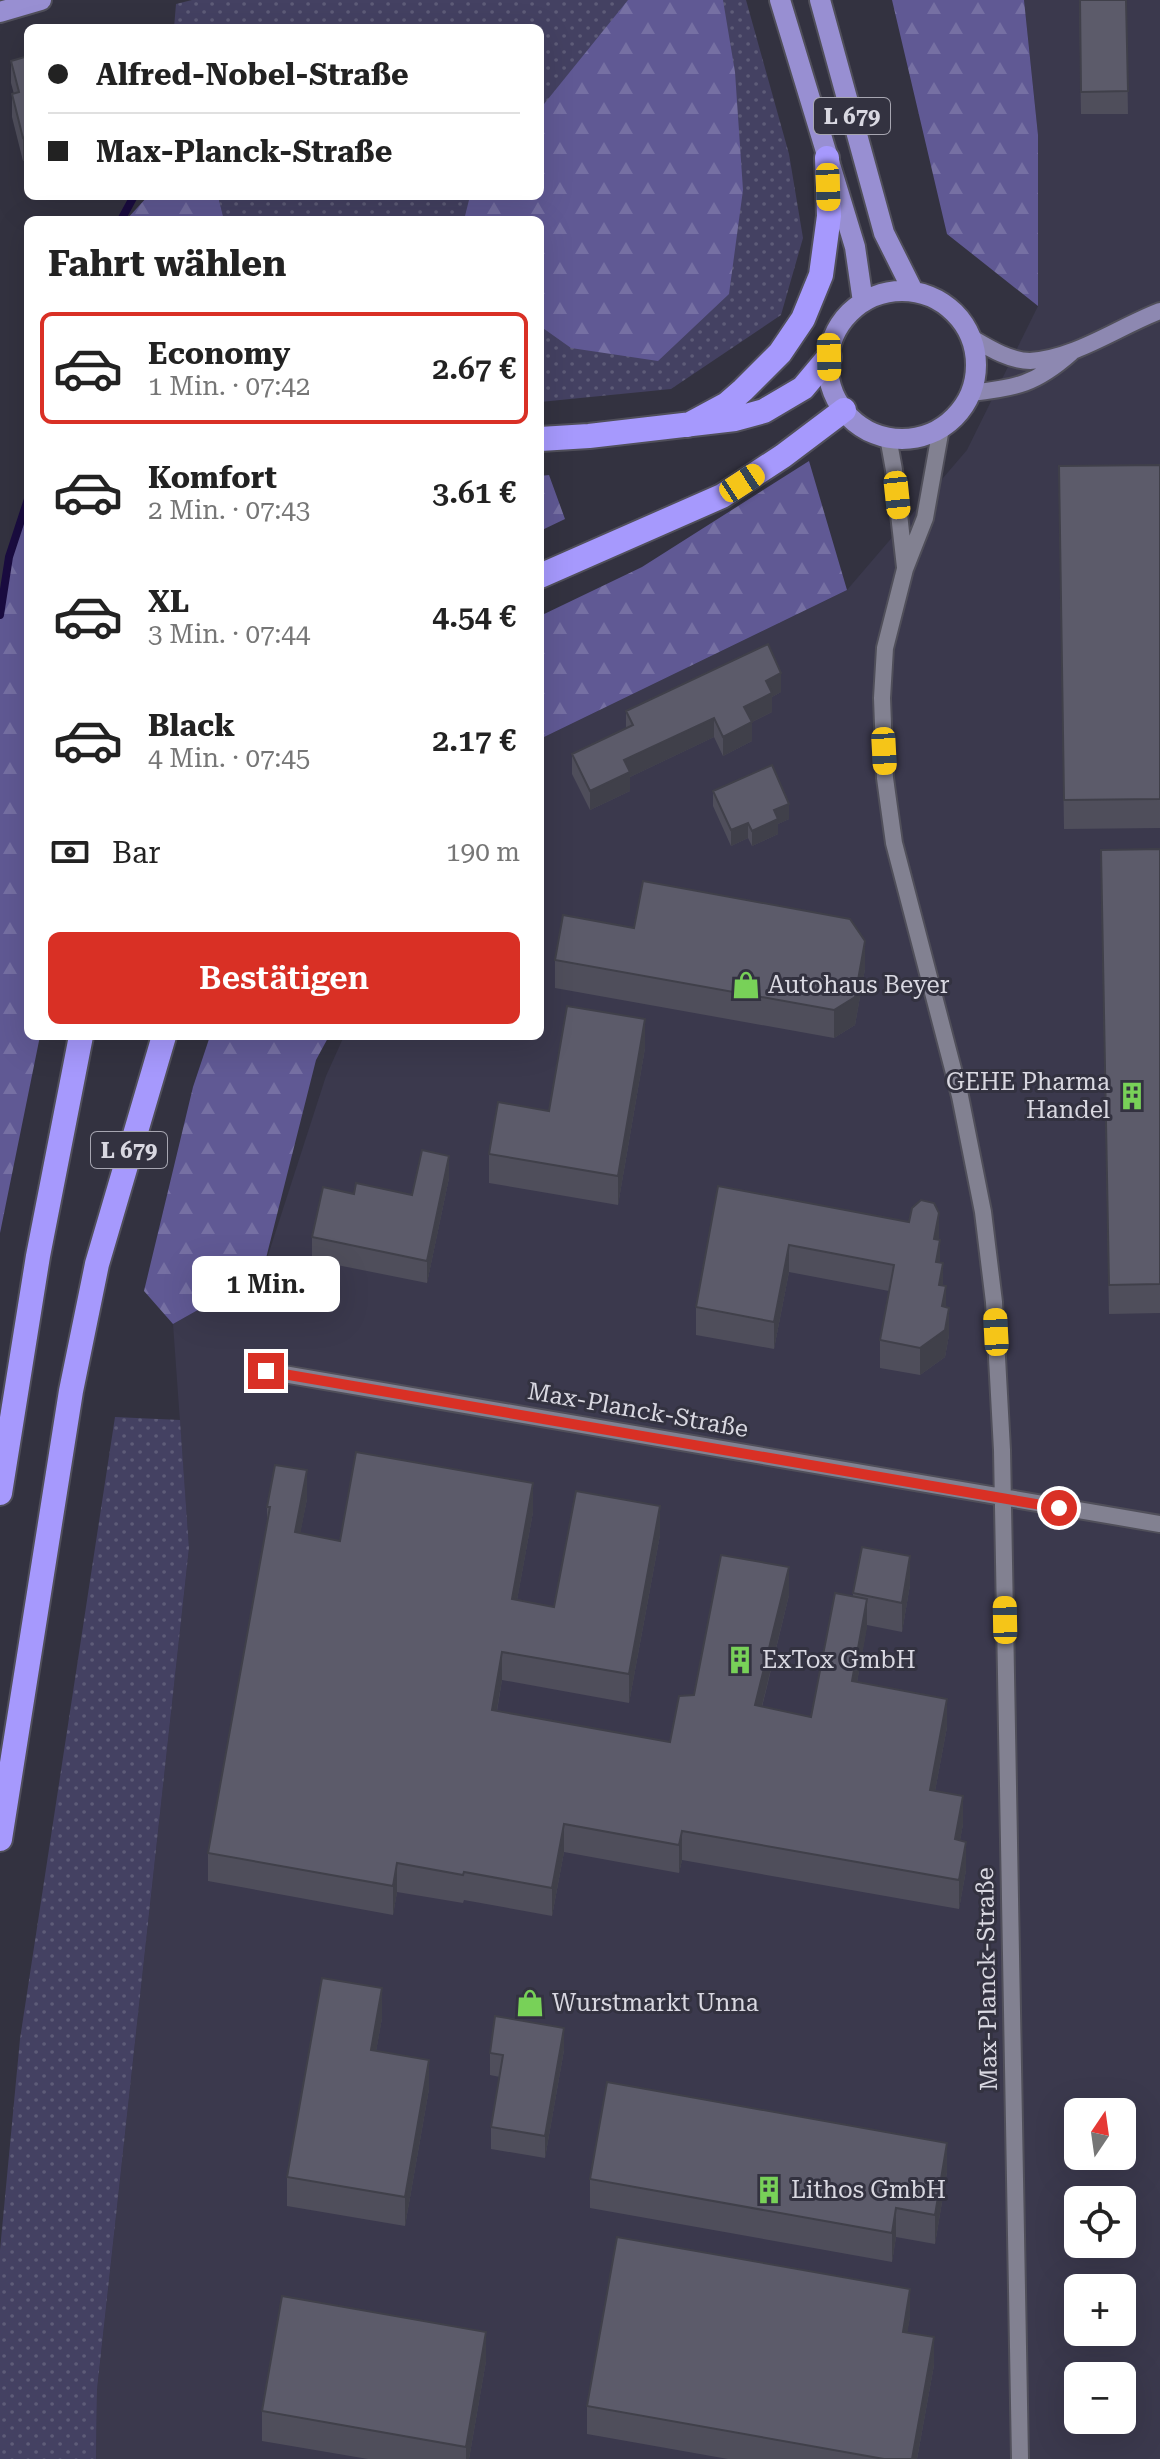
<!DOCTYPE html>
<html lang="de">
<head>
<meta charset="utf-8">
<style>
	body { margin:0; font-family:"Roboto Serif",serif; background:#f2f2f2; color:#222; height:100vh; display:flex; flex-direction:column; font-size:30px; white-space:nowrap }
	* { box-sizing:border-box; margin:0 }
	p { font-size:26px; color:#767676 }
	.icon { flex:none; width:44px; height:44px; fill:none; stroke:currentColor; stroke-width:2; stroke-linecap:round; stroke-linejoin:round }
	.map { position:relative; flex:1; overflow:hidden }
	.details { position:absolute; left:24px; top:216px; width:520px; height:824px; display:flex; flex-direction:column; background:#fff; border-radius:12px; box-shadow:0 8px 32px #0002 }
	.details>* { flex:none }
	.top-card { position:absolute; left:24px; top:24px; width:520px; height:176px; border-radius:12px; box-shadow:0 8px 32px #0002; display:grid; align-content:center; height:176px; padding:0 24px; background:#fff }
	.needle { width:52px; rotate:13deg }
	.fabs { position:absolute; left:1064px; top:2098px; display:grid; gap:16px }
	.fabs a { display:grid; place-items:center; width:72px; height:72px; border-radius:12px; background:#fff; box-shadow:0 8px 32px #0002; font-size:40px }
	.end { position:absolute; width:36px; height:36px; margin:-18px; border:10px solid #d93025; background:#fff; box-shadow:0 0 0 4px #fff }
	.from { border-radius:50% }
	.bubble { position:absolute; height:56px; border-radius:12px; background:#fff; box-shadow:0 8px 32px #0002; font-size:26px; font-weight:600; line-height:56px; text-align:center }
	.car { position:absolute; width:24px; height:48px; margin:-24px -12px; border-radius:10px; box-shadow:0 0 6px 2px #0007; background:linear-gradient(#f5c518 24%,#345 0 40%,#f5c518 0 76%,#345 0 86%,#f5c518 0) }
	.top-card b { display:flex; align-items:center; gap:28px; height:76px; font-size:30px }
	.top-card b+b { border-top:2px solid #e0e0e0 }
	.top-card i { width:20px; height:20px; background:#222 }
	ul { padding:0; list-style:none }
	li { display:flex; align-items:center; gap:24px; height:112px; margin:0 16px 12px; padding:0 8px; border:4px solid transparent; border-radius:12px }
	li div { flex:1 }
	li b { display:block; font-size:30px }
	li em { font-style:normal; font-weight:600 }
	li.current { border-color:#d93025 }
	li>.icon { width:72px; height:72px; stroke-width:1.5 }
	h2 { padding:0 24px; font-size:36px; line-height:96px }
	.pay { display:flex; align-items:center; gap:20px; height:88px; padding:0 24px; font-size:30px }
	.pay p { margin-inline-start:auto }
	.button { display:flex; gap:16px; margin-top:auto; padding:16px 24px }
	.button a { flex:1; height:92px; border-radius:12px; background:#d93025; color:#fff; font-size:32px; font-weight:600; line-height:92px; text-align:center }
	.map>svg:first-child { display:block }
</style>
</head>
<body>
<div class="map">
<svg width="1160" height="2459" viewBox="0 0 1160 2459">
	<defs>
		<pattern id="grass-dots" width="8" height="8" patternUnits="userSpaceOnUse" patternTransform="scale(2)"><rect width="8" height="8" fill="#444162"/><path d="M2 2h.1M6 6h.1" fill="none" stroke="#5e5c78" stroke-width="1.8" stroke-linecap="round"/></pattern>
		<pattern id="forest-firs" width="22" height="20" patternUnits="userSpaceOnUse" patternTransform="scale(2)"><rect width="22" height="20" fill="#605994"/><path d="M5 1l3.5 6h-7zM16 11l3.5 6h-7z" fill="#7670a3"/></pattern>
	</defs>
	<rect width="100%" height="100%" fill="#333240"/>
	<path fill="#3b394d" fill-rule="evenodd" d="M1024,0H1160V2459H96L97,2390L189,1548L173,1324L262,1274L326,1076L344,1036H540V739L847,590L967,450L1038,306V135ZM1078,2112H1122V2156H1078ZM1078,2200H1122V2244H1078ZM1078,2288H1122V2332H1078ZM1078,2376H1122V2420H1078Z"/>
	<path fill="url(#grass-dots)" d="M192,0H746L789,154L803,238L781,315L671,389L540,402V220H224L218,196H540V28H174L176,4Z
		M115,1417L180,1420L189,1548L97,2390L96,2459H0V2250L20,2039Z"/>
	<path fill="url(#forest-firs)" d="M628,0H723L735,72L743,190L729,294L658,361L571,348L540,326V220H464L470,196H540V109Z
		M892,0H1024L1038,135V306L947,234Z
		M148,196H218L224,220H126Z
		M809,461L847,590L540,739V616L642,567Z
		M549,475L565,519L540,531V476Z
		M28,499V1036H40L0,1233V615L9,557Z
		M210,1036H329L316,1060L262,1274L173,1324L144,1291L193,1087Z"/>
	<g fill="none" stroke-linecap="round" stroke-linejoin="round">
		<path stroke="#1a0c40" stroke-width="8" d="M121,220L134,196
			M0,615L9,557L28,499"/>
		<defs>
			<path id="street" d="M941,428L925,518L905,569L885,648L882,698L885,778L894,843L960,1096L983,1212L994,1302L1002,1450L1020,2459
				M888,437L894,470L905,567
				M266,1371L1160,1524"/>
			<path id="secondary" d="M972,338C989,348 1010,361 1030,361C1076,358 1118,327 1160,311
				M971,393C1016,388 1036,384 1071,353"/>
			<path id="primary" d="M780,0L855,247L863,302
				M820,0L884,233L913,291
				M0,12L41,0
				M828 365a74 74 0 1 1 148 0a74 74 0 1 1-148 0Z"/>
			<path id="highway" d="M688,425L727,404L743,390L780,353L803,319L821,275L829,216L827,158
				M540,439L589,436L735,419L764,411L803,388L829,357
				M540,576L722,496L783,456L844,410
				M0,1493L38,1256L81,1036
				M0,1839L71,1391L97,1264L164,1036"/>
		</defs>
		<use href="#street" stroke="#504f5a" stroke-width="20"/>
		<use href="#secondary" stroke="#504f5a" stroke-width="20"/>
		<use href="#primary" stroke="#504f5a" stroke-width="24"/>
		<use href="#highway" stroke="#504f5a" stroke-width="28"/>
		<use href="#street" stroke="#828191" stroke-width="16"/>
		<use href="#secondary" stroke="#8d88b1" stroke-width="16"/>
		<use href="#primary" stroke="#988fd2" stroke-width="20"/>
		<use href="#highway" stroke="#a699fd" stroke-width="24"/>
	</g>
	<path fill="#4f4e5b" d="M1079,0H1126L1128,114H1081Z
		M28,56V160L23,161L12,117V94H14L11,83V61Z
		M1160,465V828L1064,829L1059,495Z
		M781,692L772,697V712L752,722V741L723,756L714,737L630,777V791L590,810L572,774V754L626,729V711Z
		M713,791L789,819L778,824V834L752,846L748,838L731,846L713,806Z
		M1160,849V1313L1109,1314L1101,879Z
		M555,960L865,969L855,1025L834,1038L555,988Z
		M645,1048L618,1205L489,1183V1154L549,1111Z
		M449,1178L427,1283L312,1260V1237L354,1194L412,1195Z
		M718,1186L939,1240L940,1262L949,1335L945,1357L920,1375L880,1368V1340L889,1291L789,1272L774,1349L696,1335V1307Z
		M307,1499L300,1533L340,1541L533,1512L517,1600L554,1607L660,1535L629,1703L502,1680L497,1711L670,1742L694,1695L789,1595L762,1707L811,1717L853,1597V1593L910,1585L902,1632L867,1625L857,1682L947,1727L935,1791L963,1824L960,1840L966,1870L959,1909L682,1860L679,1873L564,1852L552,1916L464,1900L463,1903L397,1892L393,1915L208,1881V1853L267,1525V1507Z
		M382,2018L376,2051L429,2089L405,2226L287,2206V2177Z
		M564,2050L545,2158L491,2149V2127L500,2077L490,2075V2053Z
		M947,2172L935,2244L896,2237L892,2262L590,2208V2179Z
		M910,2317L907,2332L934,2365L917,2459H728L587,2434V2406Z
		M486,2361L469,2459H368L262,2441V2411Z"/>
	<path fill="#40404a" d="M28,137V160L23,161V138Z
		M781,673V692L772,697V712L752,722V741L723,756V737L744,707L766,681Z
		M714,718V737L630,777V791L590,810V791L624,760Z
		M789,804V819L778,824V834L752,846V831L774,810Z
		M748,823V838L731,846V830Z
		M865,941V969L855,1025L834,1038V1010Z
		M645,1019V1048L618,1205V1176Z
		M449,1156V1178L427,1283V1261Z
		M939,1213V1240L934,1239Z
		M940,1240V1268L936,1262Z
		M789,1245V1272L774,1349V1322Z
		M943,1263V1290L939,1285Z
		M946,1286V1314L949,1308V1335L945,1357L920,1375V1348L942,1306Z
		M307,1470V1499L295,1561V1532Z
		M533,1483V1512L512,1628V1599Z
		M660,1506V1535L629,1703V1674Z
		M910,1556V1585L902,1632V1603Z
		M789,1567V1595L755,1734V1705Z
		M867,1599V1628L852,1709V1681Z
		M502,1652V1680L492,1738V1710Z
		M947,1699V1727L930,1818V1790Z
		M963,1796V1824L955,1868V1839Z
		M564,1824V1852L552,1916V1888Z
		M682,1831V1860L679,1873V1845Z
		M966,1842V1870L959,1909V1880Z
		M397,1863V1892L393,1915V1886Z
		M382,1988V2018L371,2080V2050Z
		M564,2028V2050L545,2158V2136Z
		M429,2060V2089L405,2226V2197Z
		M947,2143V2172L935,2244V2215Z
		M896,2208V2237L892,2262V2233Z
		M910,2289V2317L903,2359V2332Z
		M486,2332V2361L469,2459H466V2447Z
		M934,2337V2365L917,2459H912Z"/>
	<path fill="#5c5b6a" stroke="#40404a" stroke-width="2" d="M1080,0H1126L1128,91L1081,92Z
		M28,56V137L23,138L12,94L19,92L11,61Z
		M1160,465V799L1064,800L1059,466Z
		M768,644L781,673L766,681L772,693L744,707L752,722L723,737L714,718L624,760L630,772L590,791L572,754L633,725L626,711Z
		M772,765L789,804L774,810L778,819L752,831L748,823L731,830L713,791Z
		M1160,849V1284L1109,1285L1101,850Z
		M643,881L850,919L865,941L855,997L834,1010L555,960L563,915L634,928Z
		M567,1006L645,1019L618,1176L489,1154L498,1102L549,1111Z
		M422,1150L449,1156L427,1261L312,1237L323,1187L354,1194L356,1183L412,1195Z
		M718,1186L909,1222L912,1208L921,1200L934,1203L939,1213L934,1239L940,1240L936,1262L943,1263L939,1285L946,1286L942,1306L949,1308L945,1330L920,1348L880,1340L894,1265L789,1245L774,1322L696,1307Z
		M356,1452L533,1483L512,1599L554,1607L576,1491L660,1506L629,1674L502,1652L492,1710L670,1742L679,1696L694,1695L721,1555L789,1567L755,1705L811,1717L835,1593L867,1599L852,1681L947,1699L930,1790L963,1796L955,1839L966,1842L959,1880L682,1831L679,1845L564,1824L552,1888L464,1872L463,1875L397,1863L393,1886L208,1853L270,1507H267L275,1465L307,1470L295,1532L340,1541Z
		M862,1547L910,1556L902,1603L853,1593Z
		M322,1978L382,1988L371,2050L429,2060L405,2197L287,2177Z
		M495,2016L564,2028L545,2136L491,2127L503,2055L490,2053Z
		M607,2082L947,2143L935,2215L896,2208L892,2233L590,2179Z
		M617,2237L910,2289L903,2332L934,2337L912,2459H884L587,2406Z
		M282,2296L486,2332L466,2447L262,2411Z"/>
	<g fill="none" stroke-linecap="round" stroke-linejoin="round">
		<path stroke="#d93025" stroke-width="10" d="M266,1371L1059,1508"/>
	</g>
	<defs>
		<symbol id="shop-bare" viewBox="-9 -9 18 18"><path d="M-5-2.5h2.3a2.7 3.5 0 0 1 5.4 0H5L5.5 6h-11ZM-1.5-2.5h3a1.5 2.3 0 0 0-3 0Z" fill="#78d158" stroke="#333240" stroke-width="2.5" paint-order="stroke"/></symbol>
		<symbol id="building-bare" viewBox="-9 -9 18 18"><path d="M-4-6H4V6H1V3H-1V6H-4ZM-2.5-4.3h1.7v1.8h-1.7ZM.8-4.3h1.7v1.8H.8ZM-2.5-1h1.7V.8h-1.7ZM.8-1h1.7V.8H.8Z" fill="#78d158" stroke="#333240" stroke-width="2.5" paint-order="stroke"/></symbol>
	</defs>
	<g fill-rule="evenodd">
		<use href="#shop-bare" x="726" y="965" width="40" height="40"/>
		<use href="#building-bare" x="1112" y="1076" width="40" height="40"/>
		<use href="#building-bare" x="720" y="1640" width="40" height="40"/>
		<use href="#shop-bare" x="510" y="1983" width="40" height="40"/>
		<use href="#building-bare" x="749" y="2170" width="40" height="40"/>
	</g>
	<g text-anchor="middle" dominant-baseline="central" stroke-width="6" stroke-linejoin="round" paint-order="stroke">
		<g fill="#333240" stroke="#a7a6b1" stroke-width="2">
			<rect x="814" y="98" width="76" height="36" rx="6"/>
			<rect x="91" y="1132" width="76" height="36" rx="6"/>
		</g>
		<g font-size="22" font-weight="bold" fill="#d9d8e1">
			<text x="852" y="116">L 679</text>
			<text x="129" y="1150">L 679</text>
		</g>
		<g font-size="24" fill="#d9d8e1" stroke="#333240" text-anchor="start">
			<text x="768" y="985">Autohaus Beyer</text>
			<text x="1110" y="1082" text-anchor="end">GEHE Pharma<tspan x="1110" dy="28">Handel</tspan></text>
			<text x="762" y="1660">ExTox GmbH</text>
			<text x="552" y="2003">Wurstmarkt Unna</text>
			<text x="791" y="2190">Lithos GmbH</text>
		</g>
		<g font-size="24" fill="#d9d8e1" stroke="#333240">
			<text transform="translate(638 1410) rotate(10)">Max-Planck-Straße</text>
			<text transform="translate(987 1979) rotate(-91)">Max-Planck-Straße</text>
		</g>
	</g>
</svg>
<div class="fabs">
<a><svg class="needle" viewBox="-14 -14 28 28"><path d="M0-13l5 13h-10z" fill="#e53935"/><path d="M0 13l5-13h-10z" fill="#767676"/></svg></a>
<a><svg class="icon" aria-label="locate" viewBox="0 0 24 24"><circle cx="12" cy="12" r="6"/><path d="M12 2v4M12 18v4M2 12h4M18 12h4"/></svg></a>
<a>+</a>
<a>−</a>
</div>
<i class="end from" style="left:1059px;top:1508px"></i>
<i class="end" style="left:266px;top:1371px"></i>
<div class="bubble" style="left:192px;top:1256px;width:148px">1 Min.</div>
<i class="car" style="left:828px;top:187px;rotate:178deg"></i>
<i class="car" style="left:829px;top:357px;rotate:179deg"></i>
<i class="car" style="left:742px;top:483px;rotate:57deg"></i>
<i class="car" style="left:897px;top:495px;rotate:174deg"></i>
<i class="car" style="left:884px;top:751px;rotate:177deg"></i>
<i class="car" style="left:996px;top:1332px;rotate:357deg"></i>
<i class="car" style="left:1005px;top:1620px;rotate:359deg"></i>
<div class="top-card">
<b><i class="from"></i>Alfred-Nobel-Straße</b>
<b><i></i>Max-Planck-Straße</b>
</div>
<section class="details">
<h2>Fahrt wählen</h2>
<ul>
<li class="current"><svg class="icon" aria-label="car" viewBox="0 0 24 24"><path d="M5 17H2v-5l4-1 3-4h7l3 4 3 1v5h-3M9 17h6M6 11h13"/><circle cx="7" cy="17" r="2"/><circle cx="17" cy="17" r="2"/></svg><div><b>Economy</b><p>1 Min. · 07:42</p></div><em>2.67 €</em></li>
<li><svg class="icon" aria-label="car" viewBox="0 0 24 24"><path d="M5 17H2v-5l4-1 3-4h7l3 4 3 1v5h-3M9 17h6M6 11h13"/><circle cx="7" cy="17" r="2"/><circle cx="17" cy="17" r="2"/></svg><div><b>Komfort</b><p>2 Min. · 07:43</p></div><em>3.61 €</em></li>
<li><svg class="icon" aria-label="car" viewBox="0 0 24 24"><path d="M5 17H2v-5l4-1 3-4h7l3 4 3 1v5h-3M9 17h6M6 11h13"/><circle cx="7" cy="17" r="2"/><circle cx="17" cy="17" r="2"/></svg><div><b>XL</b><p>3 Min. · 07:44</p></div><em>4.54 €</em></li>
<li><svg class="icon" aria-label="car" viewBox="0 0 24 24"><path d="M5 17H2v-5l4-1 3-4h7l3 4 3 1v5h-3M9 17h6M6 11h13"/><circle cx="7" cy="17" r="2"/><circle cx="17" cy="17" r="2"/></svg><div><b>Black</b><p>4 Min. · 07:45</p></div><em>2.17 €</em></li>
</ul>
<div class="pay"><svg class="icon" aria-label="cash" viewBox="0 0 24 24"><path d="M3 7h18v10H3z"/><circle cx="12" cy="12" r="2"/></svg>Bar<p>190 m</p></div>
<div class="button"><a>Bestätigen</a></div>
</section>
</div>
</body>
</html>
